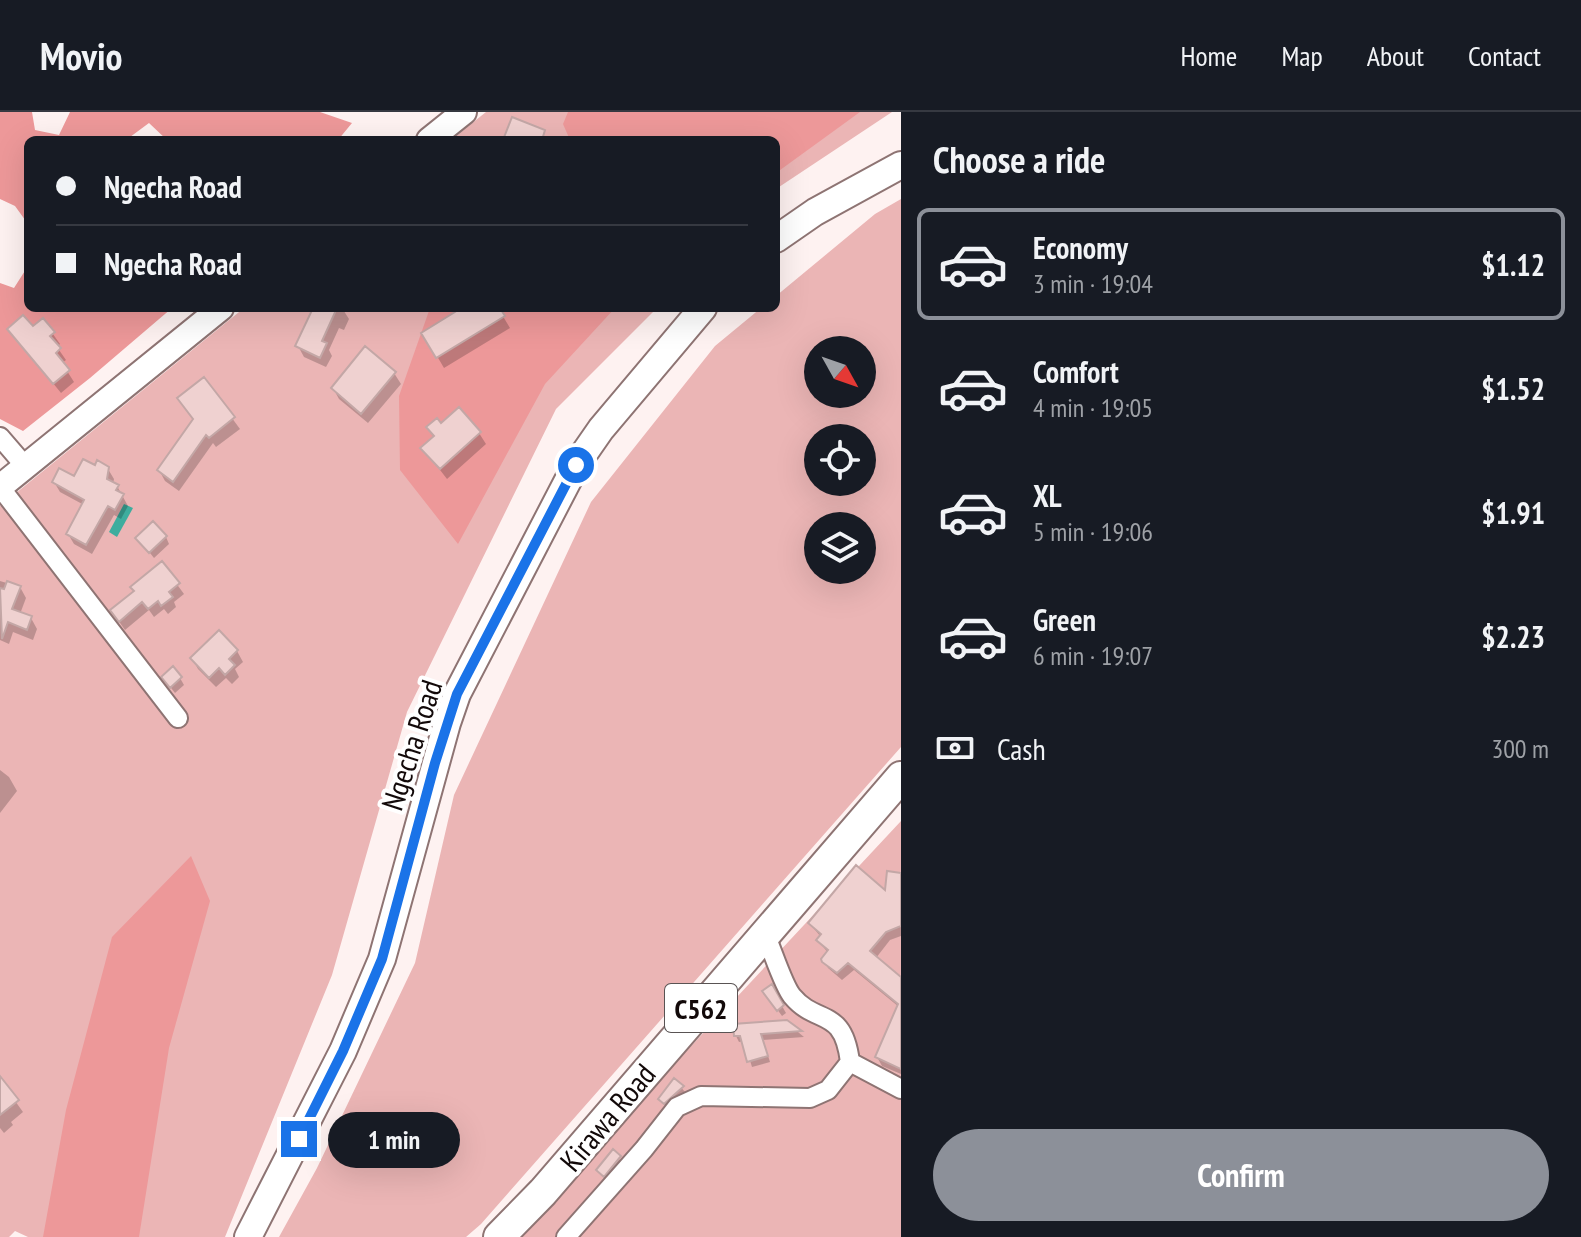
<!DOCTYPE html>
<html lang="en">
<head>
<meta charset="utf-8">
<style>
	body { margin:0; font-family:"PT Sans Narrow",sans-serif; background:#20242c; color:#f1f3f6; height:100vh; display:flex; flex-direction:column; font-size:30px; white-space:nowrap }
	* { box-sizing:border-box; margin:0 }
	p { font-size:26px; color:#9ea1a6 }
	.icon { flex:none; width:44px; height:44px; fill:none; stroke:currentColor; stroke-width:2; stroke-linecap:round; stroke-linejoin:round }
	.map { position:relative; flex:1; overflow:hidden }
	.drawer { display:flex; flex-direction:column; background:#171b24; width:680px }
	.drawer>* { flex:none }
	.guide { position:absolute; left:24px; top:24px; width:756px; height:176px; border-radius:12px; box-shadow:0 8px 32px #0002; display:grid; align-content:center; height:176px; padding:0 32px; background:#171b24 }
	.needle { width:52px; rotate:130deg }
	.controls { position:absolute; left:804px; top:224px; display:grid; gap:16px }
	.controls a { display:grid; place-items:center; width:72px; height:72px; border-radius:50%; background:#171b24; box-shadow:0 8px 32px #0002; font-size:40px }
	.end { position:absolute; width:36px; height:36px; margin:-18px; border:10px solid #1a73e8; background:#fff; box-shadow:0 0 0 4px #fff }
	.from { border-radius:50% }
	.bubble { position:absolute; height:56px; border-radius:28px; background:#171b24; box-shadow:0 8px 32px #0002; font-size:26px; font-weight:700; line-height:56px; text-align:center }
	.guide b { display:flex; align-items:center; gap:28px; height:76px; font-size:30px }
	.guide b+b { border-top:2px solid #363941 }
	.guide i { width:20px; height:20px; background:#f1f3f6 }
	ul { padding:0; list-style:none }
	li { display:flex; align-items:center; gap:24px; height:112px; margin:0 16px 12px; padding:0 16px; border:4px solid transparent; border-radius:12px }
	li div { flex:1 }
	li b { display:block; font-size:30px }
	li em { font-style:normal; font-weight:700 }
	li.selected { border-color:#8c9099 }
	li>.icon { width:72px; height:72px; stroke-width:1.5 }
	h2 { padding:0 32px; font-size:36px; line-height:96px }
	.pay { display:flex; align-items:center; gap:20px; height:88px; padding:0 32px; font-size:30px }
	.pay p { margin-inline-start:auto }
	.button { display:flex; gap:16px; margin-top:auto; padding:16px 32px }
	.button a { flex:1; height:92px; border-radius:48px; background:#8c9099; color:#fff; font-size:32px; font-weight:700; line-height:92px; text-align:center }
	header { display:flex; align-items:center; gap:48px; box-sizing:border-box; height:112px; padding:0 40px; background:#171b24; border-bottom:2px solid #363941 }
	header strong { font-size:38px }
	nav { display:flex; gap:44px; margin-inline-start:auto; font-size:28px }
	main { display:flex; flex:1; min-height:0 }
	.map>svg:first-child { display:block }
</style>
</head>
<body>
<header>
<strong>Movio</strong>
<nav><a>Home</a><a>Map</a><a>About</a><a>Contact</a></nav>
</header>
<main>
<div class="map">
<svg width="901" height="1125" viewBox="0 0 901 1125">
	<rect width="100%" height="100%" fill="#fef2f1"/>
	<path fill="#ebb5b5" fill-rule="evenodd" d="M486,0H892L776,77V28H451Z
		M901,87V635L481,1112L466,1125H279L317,1056L415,851L454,683L591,390L715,234L761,196H776V184L875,102ZM862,238V282H818V238ZM818,326H862V370H818ZM818,414H862V458H818Z
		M244,196H657L556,297L407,600L332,863L225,1125H28L15,1119L9,1125H0V394Z
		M901,709V1125H513Z"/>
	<path fill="#ed9899" d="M0,0H32L35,18L59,23L70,0H320L352,11L338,28H167L149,11L126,28H28V112L15,94L0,87Z
		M568,0H860L776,61V28H570L563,12Z
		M28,154V196H172L90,266L23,319L0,307V171L14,176Z
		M430,196H615L545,272L458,432L400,358L399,284Z
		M191,744L210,789L169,936L139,1125H43L66,998L112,825Z"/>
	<path fill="#3ead9e" d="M124,392L133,396L117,425L109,420Z"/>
	<path fill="#0003" d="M316,196H342L349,207L344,218L339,216L329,238L332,244L326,255L304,245L298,234Z
		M455,196H498L510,216L444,256L424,222L458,201Z
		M43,208L60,232L57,235L66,248L62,251L74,270L61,281L10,218L32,217Z
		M394,261L401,272L368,311L339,287L333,276Z
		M204,268L240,317L216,335L213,331L179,379L165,369L159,358L195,308Z
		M441,314L479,321L486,332L447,367L423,336L434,326L429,316Z
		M95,356L108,357L114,367L113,372L117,374L128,394L121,407L114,403L92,442L74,432L68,422L84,393L60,380L54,370L75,367Z
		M166,425L169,432L154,446L138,426Z
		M162,452L184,482L174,490L176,495L168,502L164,497L154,505L149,498L125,518L118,508L136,480Z
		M0,469L20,475L26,486L20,502L31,506L37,517L33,528L13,520L9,532L0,528Z
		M237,539L243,550L235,557L239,565L232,572L226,566L216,575L198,557L192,546Z
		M180,566L184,573L175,581L168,572Z
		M0,658L9,665L17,679L0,701Z
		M901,763V824L890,828L876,846L901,868V962L882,954L877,945L899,895L854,858L842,868L828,856L824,847L828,841L818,828L821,825L810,812L886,781Z
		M771,875L786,901L782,904L769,886Z
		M786,910L804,925L763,928L770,950L752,955L744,929L739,930L736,924Z
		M0,968L23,1000L11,1010L13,1013L4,1021L0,1016Z
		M675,969L687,982L669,998L660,987Z
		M613,1040L624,1053L608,1070L598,1058Z"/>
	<path fill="#efd1d0" stroke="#c3a7a6" stroke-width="2" d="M512,5L545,18L542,28H503Z
		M313,196H337L322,229L327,231L320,246L295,234Z
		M453,196H500L505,204L436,246L421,221L455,200Z
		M23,203L33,214L43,206L55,220L50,224L61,236L56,241L70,258L53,272L7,217Z
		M365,234L396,260L361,302L331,276Z
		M204,265L235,305L209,326L206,323L173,370L157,358L193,307L177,286Z
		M459,295L481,320L440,357L420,336L434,324L426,315L437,306L441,311Z
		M83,347L95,353L97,348L109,355L107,367L119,373L116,378L124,382L115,398L108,394L86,433L66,422L84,388L52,370L59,356L74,364Z
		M153,409L167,424L149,441L135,426Z
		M162,449L180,471L169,480L173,485L161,494L158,489L148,497L142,490L119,510L110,498L134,479L130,475Z
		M7,469L21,474L12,497L32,504L27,518L8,510L2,527L0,476L4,477Z
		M219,518L238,538L229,547L235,553L225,563L219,556L209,566L190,546Z
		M173,554L182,565L170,576L161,565Z
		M856,753L885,778L887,759L901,761V814L886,820L870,839L901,865V957L875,945L898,892L848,851L837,861L822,850L821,847L828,838L816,828L821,822L808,811Z
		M772,872L784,893L777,899L762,879Z
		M787,908L802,919L761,922L768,944L747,950L740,924H734L733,912Z
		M0,964L19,988L0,1003Z
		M674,966L684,974L664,992L658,987Z
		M613,1037L621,1044L604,1065L596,1058Z"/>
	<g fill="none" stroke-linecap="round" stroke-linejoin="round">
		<defs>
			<path id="minor" d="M0,325L25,354
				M0,375L178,606
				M765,822C772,837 783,873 792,884C817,914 843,894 850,950
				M850,950L901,977
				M566,1125L644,1037L677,995L701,984L810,986L828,978L850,950"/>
			<path id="tertiary" d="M429,28L464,0
				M0,375L221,196"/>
			<path id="secondary" d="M776,127L815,100L901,53
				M248,1125L343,939L382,847L447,611L457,582L576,353L601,317L703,196"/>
			<path id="primary" d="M499,1125L543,1080L901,665"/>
		</defs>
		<use href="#minor" stroke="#8e7473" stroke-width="22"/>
		<use href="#tertiary" stroke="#8e7473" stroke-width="28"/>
		<use href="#secondary" stroke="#8e7473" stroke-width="30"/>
		<use href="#primary" stroke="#8e7473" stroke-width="34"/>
		<use href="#minor" stroke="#fff" stroke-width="18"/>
		<use href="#tertiary" stroke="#fff" stroke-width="24"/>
		<use href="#secondary" stroke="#fff" stroke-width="26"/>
		<use href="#primary" stroke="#fff" stroke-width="30"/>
	</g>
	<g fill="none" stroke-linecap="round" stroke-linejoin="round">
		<path stroke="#1a73e8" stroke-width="10" d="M299,1027L343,939L382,847L435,651L457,582L576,353"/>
	</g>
	<g text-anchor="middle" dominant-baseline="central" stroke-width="8" stroke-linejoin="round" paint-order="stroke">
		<rect fill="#fff" stroke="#595353" stroke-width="2" x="665" y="872" width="72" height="48" rx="6"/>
		<g font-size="28" font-weight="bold" fill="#120909">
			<text x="701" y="896">C562</text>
		</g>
		<g font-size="30" fill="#120909" stroke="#fff">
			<text transform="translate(411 633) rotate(-72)">Ngecha Road</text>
			<text transform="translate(607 1005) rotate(-50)">Kirawa Road</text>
		</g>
	</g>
</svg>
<div class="controls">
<a><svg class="needle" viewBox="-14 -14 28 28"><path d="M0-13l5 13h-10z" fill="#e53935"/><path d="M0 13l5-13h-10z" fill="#9ea1a6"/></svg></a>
<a><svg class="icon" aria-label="locate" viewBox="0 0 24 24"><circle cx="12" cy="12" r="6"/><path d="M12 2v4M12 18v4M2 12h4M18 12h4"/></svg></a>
<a><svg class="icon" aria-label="layers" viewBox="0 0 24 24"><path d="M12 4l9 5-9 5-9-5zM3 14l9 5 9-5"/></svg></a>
</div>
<i class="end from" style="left:576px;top:353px"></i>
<i class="end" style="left:299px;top:1027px"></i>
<div class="bubble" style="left:328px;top:1000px;width:132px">1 min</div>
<div class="guide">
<b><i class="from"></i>Ngecha Road</b>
<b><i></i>Ngecha Road</b>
</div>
</div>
<section class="drawer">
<h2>Choose a ride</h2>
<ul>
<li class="selected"><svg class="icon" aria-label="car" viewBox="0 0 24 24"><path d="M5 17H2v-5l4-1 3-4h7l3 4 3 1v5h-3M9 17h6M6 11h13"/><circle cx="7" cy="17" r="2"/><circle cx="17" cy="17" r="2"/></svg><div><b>Economy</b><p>3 min · 19:04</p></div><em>$1.12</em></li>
<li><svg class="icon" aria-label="car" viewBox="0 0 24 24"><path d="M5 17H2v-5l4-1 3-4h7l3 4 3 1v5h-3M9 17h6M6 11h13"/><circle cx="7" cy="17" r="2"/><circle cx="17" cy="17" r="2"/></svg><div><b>Comfort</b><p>4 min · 19:05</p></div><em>$1.52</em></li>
<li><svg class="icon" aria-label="car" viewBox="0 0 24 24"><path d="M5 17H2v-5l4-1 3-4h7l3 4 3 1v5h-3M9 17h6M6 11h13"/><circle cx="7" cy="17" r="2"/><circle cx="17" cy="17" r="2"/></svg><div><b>XL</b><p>5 min · 19:06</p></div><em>$1.91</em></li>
<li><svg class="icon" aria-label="car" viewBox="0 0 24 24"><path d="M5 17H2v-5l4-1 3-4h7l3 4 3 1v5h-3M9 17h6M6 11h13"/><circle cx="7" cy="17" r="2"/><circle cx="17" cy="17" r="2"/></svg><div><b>Green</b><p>6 min · 19:07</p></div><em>$2.23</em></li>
</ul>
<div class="pay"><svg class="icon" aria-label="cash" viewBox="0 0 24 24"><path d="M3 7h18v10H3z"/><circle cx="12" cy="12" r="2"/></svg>Cash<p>300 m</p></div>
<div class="button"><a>Confirm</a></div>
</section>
</main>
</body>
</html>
